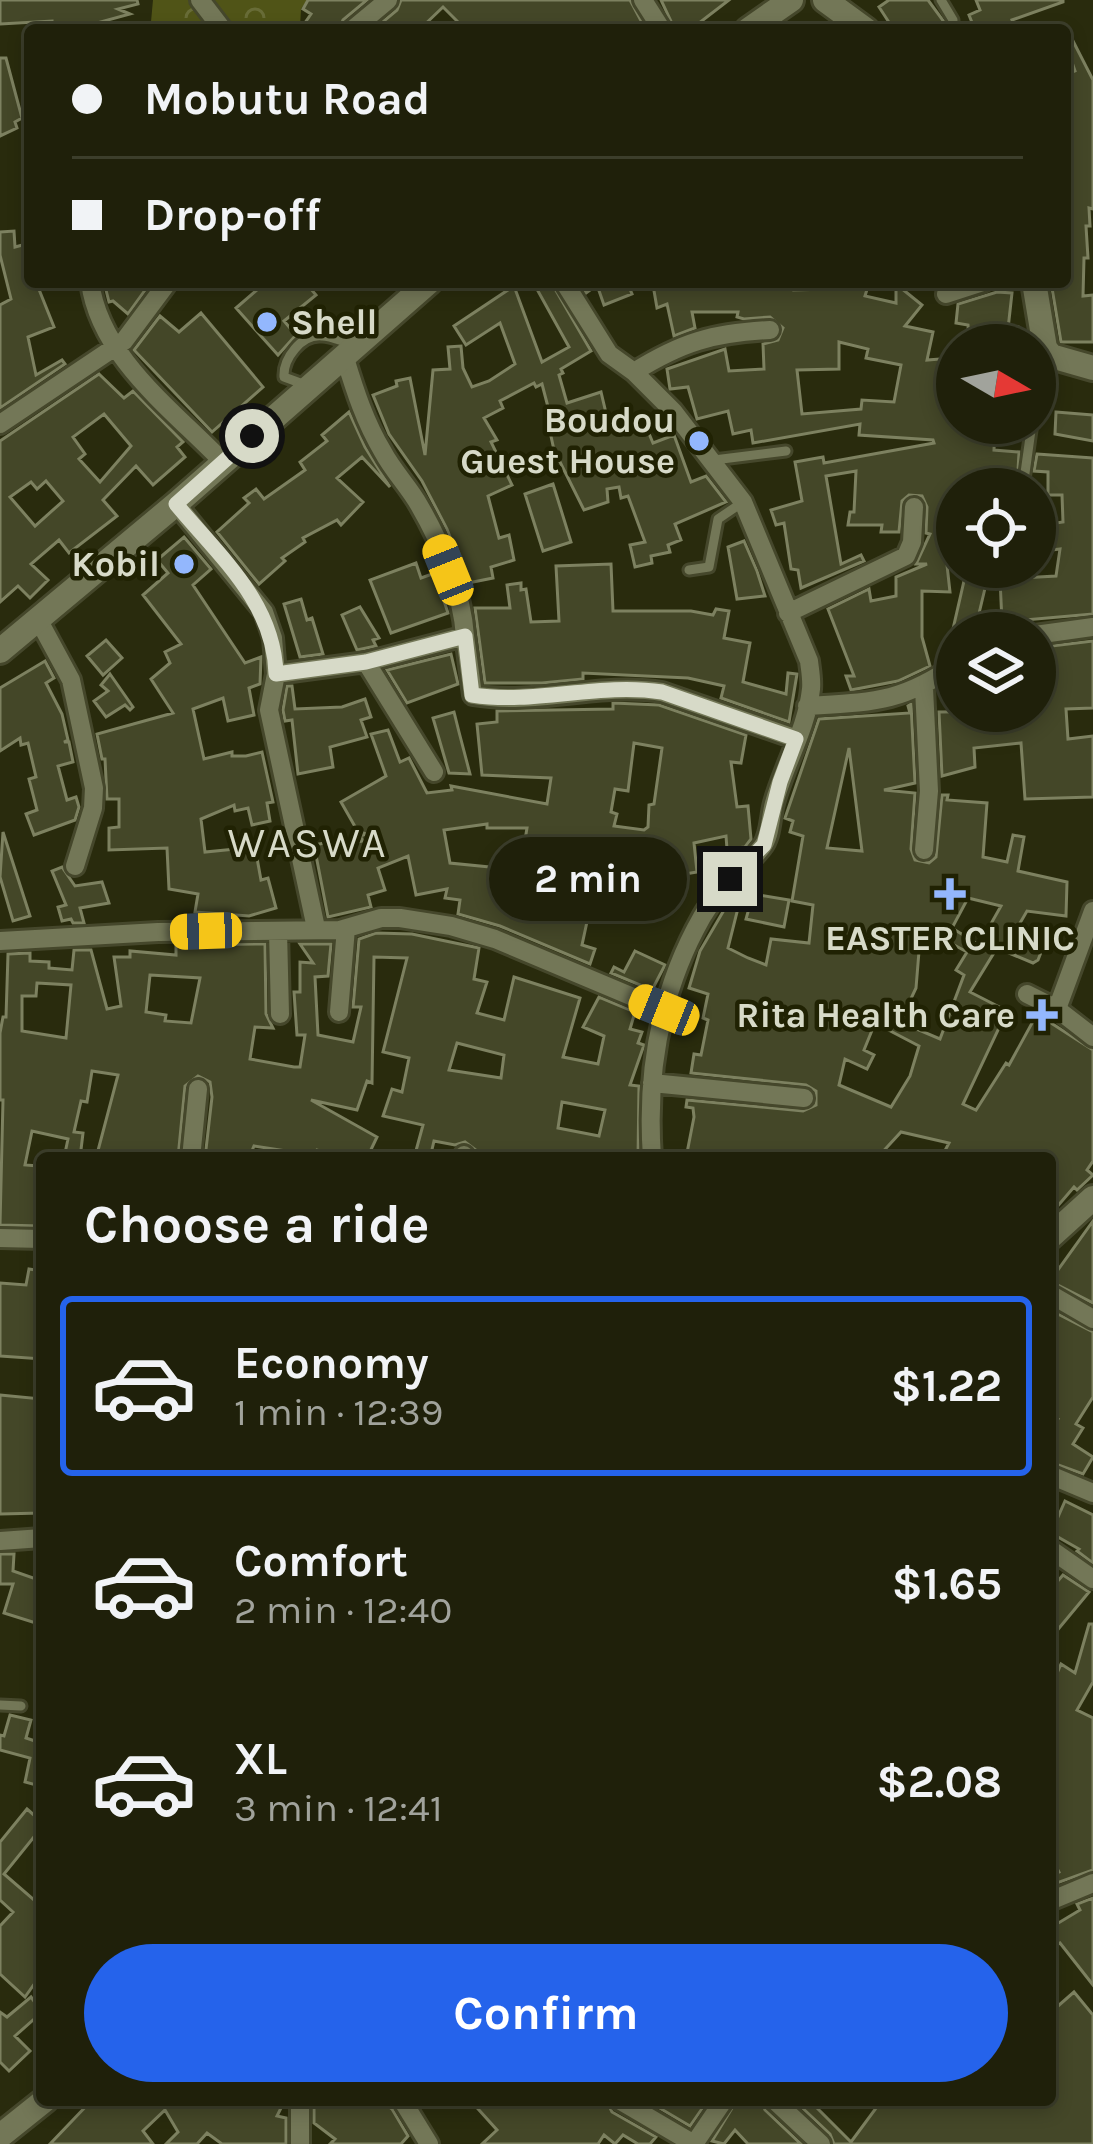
<!DOCTYPE html>
<html lang="en">
<head>
<meta charset="utf-8">
<style>
	body { margin:0; font-family:Karla,sans-serif; background:#272813; color:#f1f3f6; height:100vh; display:flex; flex-direction:column; font-size:45px; white-space:nowrap }
	* { box-sizing:border-box; margin:0 }
	p { font-size:39px; color:#a1a39c }
	.icon { flex:none; width:66px; height:66px; fill:none; stroke:currentColor; stroke-width:2; stroke-linecap:round; stroke-linejoin:round }
	.map { position:relative; flex:1; overflow:hidden }
	.sheet { position:absolute; left:36px; top:1152px; width:1020px; height:954px; display:flex; flex-direction:column; background:#1f200a; border-radius:12px; box-shadow:0 6px 18px #0003,0 0 0 3px #3c3e2b }
	.sheet>* { flex:none }
	.hud { position:absolute; left:24px; top:24px; width:1047px; height:264px; border-radius:12px; box-shadow:0 6px 18px #0003,0 0 0 3px #3c3e2b; display:grid; align-content:center; height:264px; padding:0 48px; background:#1f200a }
	.needle { width:78px; rotate:99deg }
	.tools { position:absolute; left:936px; top:324px; display:grid; gap:24px }
	.tools a { display:grid; place-items:center; width:120px; height:120px; border-radius:50%; background:#1f200a; box-shadow:0 6px 18px #0003,0 0 0 3px #3c3e2b; font-size:60px }
	.end { position:absolute; width:54px; height:54px; margin:-27px; border:15px solid #d7dac8; background:#111; box-shadow:0 0 0 6px #111 }
	.from { border-radius:50% }
	.bubble { position:absolute; height:84px; border-radius:42px; background:#1f200a; box-shadow:0 6px 18px #0003,0 0 0 3px #3c3e2b; font-size:39px; font-weight:700; line-height:84px; text-align:center }
	.car { position:absolute; width:36px; height:72px; margin:-36px -18px; border-radius:15px; box-shadow:0 0 9px 3px #0007; background:linear-gradient(#f5c518 24%,#345 0 40%,#f5c518 0 76%,#345 0 86%,#f5c518 0) }
	.hud b { display:flex; align-items:center; gap:42px; height:114px; font-size:45px }
	.hud b+b { border-top:3px solid #3c3e2b }
	.hud i { width:30px; height:30px; background:#f1f3f6 }
	ul { padding:0; list-style:none }
	li { display:flex; align-items:center; gap:36px; height:180px; margin:0 24px 18px; padding:0 24px; border:6px solid transparent; border-radius:12px }
	li div { flex:1 }
	li b { display:block; font-size:45px }
	li em { font-style:normal; font-weight:700 }
	li.on { border-color:#2563eb }
	li>.icon { width:108px; height:108px; stroke-width:1.5 }
	h2 { padding:0 48px; font-size:54px; line-height:144px }
	.cta { display:flex; gap:24px; margin-top:auto; padding:24px 48px }
	.cta a { flex:1; height:138px; border-radius:72px; background:#2563eb; color:#fff; font-size:48px; font-weight:700; line-height:138px; text-align:center }
	.map>svg:first-child { display:block }
</style>
</head>
<body>
<div class="map">
<svg width="1093" height="2144" viewBox="0 0 1093 2144">
	<defs>
		<pattern id="forest-crowns" width="20" height="18" patternUnits="userSpaceOnUse" patternTransform="scale(3)"><rect width="20" height="18" fill="#505417"/><path d="M2 6a3 3 0 1 1 6 0M12 15a3 3 0 1 1 6 0" fill="none" stroke="#686c37"/></pattern>
	</defs>
	<rect width="100%" height="100%" fill="#292b0d"/>
	<path fill="url(#forest-crowns)" d="M153,0H307L301,9L300,27L295,30H169L151,22Z"/>
	<path fill="#444728" stroke="#7d8160" stroke-width="3" fill-rule="evenodd" d="M0,0H137L138,4L118,9L130,14L93,24L94,30H52V21L0,24Z
		M308,0H367L343,20L339,30H300L311,14L303,9Z
		M401,0H630L646,30H466L443,7L419,30H373L397,10Z
		M661,0H729L690,30H675Z
		M889,0H928L950,30H894L879,7Z
		M976,0H1063V2L1012,20L1015,27L1006,30H975L969,15L980,10Z
		M1072,39L1093,80V209L1089,208L1090,226H1086L1088,258H1084L1083,296L1093,295V342H1061L1051,282H1065V75L1075,71L1065,42Z
		M0,58H6L22,118L15,122L17,128L0,136Z
		M14,231L15,247L30,243V282H36L54,327L28,337L36,375L62,360L65,364L0,408V305L11,299L0,255V232Z
		M104,282H146V289L128,314L113,301L109,302Z
		M266,282H305L316,295L284,321L296,335L278,355L236,308Z
		M533,282H551L591,351L561,369L563,373L559,375L567,403L601,392L610,430L642,417L653,443L674,435L691,482L706,476L726,502L675,524L681,540L668,545L670,552L651,556L652,563L635,567L630,545L645,542L628,496L621,498L619,487L607,489L608,502L584,510L554,450L549,427L553,426L542,384L536,387L534,383L500,401L503,408L484,418L497,440L491,442L512,485L488,496L499,538L509,535L514,560L491,567L493,578L468,583L447,529L422,481L389,434L373,395L397,386L396,381L410,378L425,455L433,370L450,369L448,347L461,346L463,368L472,387L489,381L515,364L500,323L466,345L454,326L514,286L542,362L569,347Z
		M580,282H627L632,294L604,305L597,285L586,293Z
		M661,282H709V289H750L752,282H795L794,290L827,289V283H869L865,296L896,303V284L922,305L905,326L933,332L927,360L952,358L953,379H957V423H995L994,450L1019,452L1017,489H957V564L947,565L950,592L922,591V637L930,666L898,681L851,690L846,676H854L828,609L869,589L871,601L896,596V577L927,564H916L930,534L926,533L927,507L922,496L909,495L902,501L899,532H881L882,525H848L850,512H854L856,471L826,476L841,564L861,555L864,561L801,588L798,570L791,569L784,523L776,525L771,510L802,501L795,462L823,457L824,463L934,443L933,440L859,435L860,424L753,443L751,430L733,434L728,411L697,419L688,387L670,389L667,369L725,349L729,371L764,369L763,344L778,340L783,328L770,317L744,319L737,317L738,312H692L695,328L674,336L667,304L657,308L653,285ZM839,342L868,349L866,358L901,365L894,402L862,400L861,409L802,414L797,370L839,369Z
		M997,292L1012,293L1008,329L1018,327L1021,341L969,345L968,325L956,323L958,304Z
		M201,313L263,387L212,432L134,350L160,316L179,332Z
		M99,374L124,398L133,391L183,442L177,447L185,457L153,485L136,466L103,500L117,516L69,553L59,540L31,564L48,580L30,598L18,586L0,602V441ZM104,414L131,446L100,482L79,459L85,454L73,437ZM46,481L63,501L35,526L10,497L31,482L37,489Z
		M349,412L365,447L390,487L362,457L337,478L363,502L341,525L337,520L303,538L305,542L282,558L285,561L259,584L217,532L249,503L244,498L256,489L264,499L305,470L300,462L327,441L322,435Z
		M1056,412L1093,415V441L1055,434Z
		M1037,454L1093,458V614L1002,622L1000,579L1056,576L1060,549L1035,552V526L1063,522L1062,495H1048V472L1034,471Z
		M553,484L571,542L543,551L525,494Z
		M184,537L211,569L193,585L245,663L261,657L260,684L249,688L254,715L228,721L223,698L193,709L204,759L232,752V756H246L262,752L273,802L267,803L270,821L252,825L248,808L235,811L234,805L201,819L205,852L255,847L261,880L268,878L276,908L249,916L195,912L198,894L169,889L167,848L109,850V828L119,827V799H107L105,759H102L97,734L173,713L151,679L170,663L165,652L181,644L143,595L168,573L157,560Z
		M744,541L757,571L765,596L737,599L728,547Z
		M416,563L421,578L435,573L448,613L391,633L370,580Z
		M611,564L613,611H691L713,615L716,609L729,611L724,638L750,643L743,682L786,694L788,673L797,674L789,722L721,698L724,686L688,678L583,673V679L542,683H485L475,608H510L507,585L521,583V590L526,589L531,622L559,621L556,566Z
		M987,580L976,626L953,629L964,581Z
		M301,599L307,620L312,618L323,654L300,657L284,604Z
		M360,607L379,638L373,640L376,646L357,650L342,615Z
		M106,640L122,658L103,675L87,656Z
		M1093,641V708L1066,709L1068,739L1093,736V797L1025,799L1021,743L974,748L975,767L942,776L939,712L1035,711V648Z
		M451,654L458,684L407,703L387,670Z
		M45,661L54,678L46,683L62,714L68,740L64,742H69L73,762L58,766L67,800L76,797L79,807L75,820L34,835L26,814L37,810L29,779L36,777L28,743L21,745L20,738L0,751V688Z
		M110,674L133,707L130,710L125,705L106,717L94,701L108,691L101,685Z
		M287,686H292L295,709L342,707L365,699L371,717L361,720L367,737L330,747L333,767L298,774L292,720L285,721L283,710Z
		M613,703L659,705L746,735L741,763L731,762L737,807L748,806L751,839L745,847L727,849L726,836L694,843L697,872L673,876L671,849H577L638,873L634,883L659,886L656,904L596,880L582,945L595,949L590,964L500,926L458,914L460,900L445,898L447,889L416,895L408,856L378,868L385,890L368,895L371,907L328,917L314,845L330,842L331,847L363,841L360,836L366,834L357,830L341,802L386,776L371,734L388,730L400,762L409,758L427,793L452,790L451,786L547,804L551,778L482,775L477,724L497,722V711L613,709ZM634,743L662,748L654,804L649,805L648,827L644,830L614,826L617,814L611,812L615,789L628,791ZM487,824V828H527L520,870L450,863L444,830Z
		M911,704L915,783L884,790L915,793L911,849L915,860L929,863L936,857L942,795H948L947,800L987,803L983,857L1007,862L1013,835L1024,837L1018,871L1067,882L1066,916L1027,911L1016,930L1045,942L1038,960L1033,963L997,948L970,992L1007,1011L963,1104L976,1110L1006,1063L1009,1065L1037,1014L1093,1050V1161L1087,1170L1093,1175L1077,1190L1074,1187L1050,1215V1158H941L949,1143L901,1132L877,1158H686L694,1117L693,1108L686,1107L687,1100L803,1111L816,1105V1091L806,1085L691,1073L694,1054L701,1055L708,1020L703,1018L708,994L689,988L700,951L727,905L738,908L728,948L748,958L766,965L771,939L809,943L813,905L792,901L803,836L790,832L793,821L785,818L819,719L910,713L908,706ZM849,748L862,851L827,848ZM968,898L1001,906L979,945L952,928ZM921,927L967,952L956,970L964,975L940,1039L900,1022L916,988ZM875,1023L919,1046L910,1076L891,1107L839,1085L845,1059L867,1069L874,1055L864,1050Z
		M454,712L459,732L470,774L449,773L433,718Z
		M3,832L30,916L13,921L0,877Z
		M62,867L75,886L102,882L109,903L80,908L84,923H73L71,919L62,921L58,907L66,905L52,871Z
		M753,894L789,900L784,927L746,919Z
		M376,933L412,934L479,948L474,979L487,982L477,1013L504,1020L514,977L580,998L563,1057L598,1064L604,1036L583,1027L599,997L635,1012L630,1029L642,1032L638,1043L644,1045L630,1085L639,1086L638,1158H509L510,1155L477,1151L465,1142L455,1145L434,1141L430,1158H414L423,1125L383,1116L392,1089L402,1092L409,1058L383,1052L407,958L374,957L372,1083L367,1081L357,1110L311,1100L377,1137L367,1158H346L317,1150L314,1158H283L286,1151L254,1146L249,1158H205L212,1097L210,1082L198,1076L185,1086L178,1158H96L118,1075L92,1071L87,1102L81,1101L74,1132L83,1133L80,1158H64L68,1139L32,1131L25,1165L38,1166L35,1191L42,1192V1226L0,1225L3,1100H0V1033L3,1017H6L8,954L30,953V961L49,962V968L72,970L74,950H91L107,1009L121,1006L114,957H130V951L176,955V945L265,944L266,1014L273,1028L255,1027L250,1059L294,1067H300L305,1035H297L294,992H300V962L313,963L300,944H331L328,976L315,977L318,1035L353,1042L361,1007H353L359,939ZM150,975L200,978L191,1023L165,1021L166,1015L146,1012ZM37,983L71,985L66,1038L22,1031V996H36ZM457,1043L504,1055L501,1078L449,1070ZM562,1102L605,1110L599,1136L558,1128Z
		M635,951L665,965L652,990L611,973L614,967L624,972Z
		M1093,1221V1303L1050,1281Z
		M29,1269L42,1271V1359L0,1356V1283L26,1285Z
		M1050,1310L1093,1332V1397L1076,1424L1083,1428L1073,1444L1093,1457L1083,1474L1050,1462V1432L1058,1419L1050,1414Z
		M0,1395L42,1399L41,1513L0,1514Z
		M1065,1501L1093,1515V1563L1077,1551L1079,1549L1051,1533Z
		M0,1554H14L13,1571L42,1581V1625L4,1613L13,1584H0Z
		M1063,1575L1089,1592L1050,1639V1590Z
		M1089,1624H1093V1682L1077,1710L1093,1718V1870L1057,1883L1053,1875L1059,1872L1050,1855V1712L1057,1700L1050,1696V1690L1061,1664L1075,1673Z
		M10,1715L31,1720L26,1738L35,1741L38,1730L42,1731V1763L36,1785L25,1782L30,1758L0,1750V1735L4,1736Z
		M27,1809L42,1822V1827L4,1874L34,1900L42,1891V1973L25,1997L0,1974V1926L13,1912L0,1900V1842Z
		M1093,1898V1985L1060,1943L1050,1949V1928L1080,1910L1077,1904Z
		M1074,1992L1093,2015V2144H834L830,2134L794,2100H809L851,2142L882,2100H1050V2013Z
		M31,1997L42,2012L15,2036L30,2051L9,2071L0,2062V2012L7,2017Z
		M92,2100H285L277,2116L286,2118V2144H222L207,2133L197,2144H166L178,2132L165,2110L143,2131L153,2144H50Z
		M320,2100H380L392,2109L408,2136L401,2144H330L335,2139L314,2123V2109Z
		M470,2100H606L612,2112L656,2137L650,2144H638L623,2135L615,2144L604,2135L598,2144H482L497,2130Z
		M646,2100H708L690,2126Z
		M737,2100H761L765,2110L801,2144H748L735,2130L724,2144L712,2141Z"/>
	<g fill="none" stroke-linecap="round" stroke-linejoin="round">
		<defs>
			<path id="service" d="M941,0L953,20
				M303,384L284,377C283,359 301,334 322,336C331,336 343,342 352,344
				M1035,410L1051,356
				M714,460L786,451
				M1024,480L1032,423
				M689,570L709,567L718,519L743,502
				M0,1705L21,1706"/>
			<path id="minor" d="M200,0L223,30
				M643,0L662,30
				M352,30L388,0
				M90,282C100,357 172,409 222,461
				M564,282L609,354L634,372L673,411L743,502L809,661C810,670 812,680 811,689C807,728 784,766 774,803C770,817 771,836 762,847C742,872 718,889 702,917C660,991 646,1074 652,1158
				M946,294L983,282
				M345,358C355,391 365,422 383,452C393,471 409,487 419,505C441,543 462,592 465,636
				M634,372C682,342 713,333 770,330
				M0,424L124,341L168,282
				M176,504L264,612L273,638L276,674L269,710L316,928
				M788,613L906,556L912,542L914,507
				M38,619L71,680L94,788L93,808L75,866
				M1035,635L1093,627
				M366,662L434,772
				M276,674L366,662L465,636L473,695C535,706 599,682 662,692L797,739
				M924,688L929,791L924,850
				M807,706C873,702 901,703 957,664
				M278,931L280,1014
				M0,941L158,932L340,930L381,918H400L451,926L495,939L664,1010
				M1027,994L1057,1009L1093,1037
				M1057,1009L1093,911
				M339,1012L346,928
				M652,1083L804,1098
				M191,1158L198,1089
				M464,1158V1155
				M0,1238L42,1239
				M1050,1294L1093,1319
				M1050,1475L1093,1493
				M0,1541L42,1538
				M1050,1549L1093,1579
				M1050,1901L1093,1883
				M402,2100L429,2144
				M619,2100L694,2144L724,2100
				M774,2100L821,2144
				M300,2144V2100"/>
			<path id="tertiary" d="M825,0L866,30
				M748,30L791,0
				M1034,282L1045,348L1051,356L1093,368
				M0,651L176,504L429,282
				M1050,1237L1093,1198
				M0,2136L45,2100"/>
		</defs>
		<use href="#service" stroke="#45472b" stroke-width="15"/>
		<use href="#minor" stroke="#45472b" stroke-width="24"/>
		<use href="#tertiary" stroke="#45472b" stroke-width="30"/>
		<use href="#service" stroke="#737757" stroke-width="9"/>
		<use href="#minor" stroke="#737757" stroke-width="18"/>
		<use href="#tertiary" stroke="#737757" stroke-width="24"/>
	</g>
	<g fill="none" stroke-linecap="round" stroke-linejoin="round">
		<path stroke="#d7dac8" stroke-width="15" d="M252,436L176,504C219,556 274,602 276,674L366,662L465,636L472,695C535,705 599,682 662,692L796,739L780,782L764,845L730,879"/>
	</g>
	<g fill="#93b7fd" stroke="#202203" stroke-width="4.5">
		<circle cx="267" cy="322" r="12"/>
		<circle cx="699" cy="441" r="12"/>
		<circle cx="184" cy="564" r="12"/>
		<path d="M944 876h12v12h12v12h-12v12h-12v-12h-12v-12h12z"/>
		<path d="M1036 997h12v12h12v12h-12v12h-12v-12h-12v-12h12z"/>
	</g>
	<g text-anchor="middle" dominant-baseline="central" stroke-width="9" stroke-linejoin="round" paint-order="stroke">
		<g font-size="36" font-weight="bold" fill="#d7dac8" stroke="#202203" text-anchor="end">
			<text x="291" y="322" text-anchor="start">Shell</text>
			<text x="675" y="420">Boudou<tspan x="675" dy="41">Guest House</tspan></text>
			<text x="160" y="564">Kobil</text>
			<text x="950" y="938" text-anchor="middle">EASTER CLINIC</text>
			<text x="1015" y="1015">Rita Health Care</text>
		</g>
		<g font-size="42" letter-spacing="3" fill="#d7dac8" stroke="#202203">
			<text x="308" y="843">WASWA</text>
		</g>
	</g>
</svg>
<div class="tools">
<a><svg class="needle" viewBox="-14 -14 28 28"><path d="M0-13l5 13h-10z" fill="#e53935"/><path d="M0 13l5-13h-10z" fill="#a1a39c"/></svg></a>
<a><svg class="icon" aria-label="locate" viewBox="0 0 24 24"><circle cx="12" cy="12" r="6"/><path d="M12 2v4M12 18v4M2 12h4M18 12h4"/></svg></a>
<a><svg class="icon" aria-label="layers" viewBox="0 0 24 24"><path d="M12 4l9 5-9 5-9-5zM3 14l9 5 9-5"/></svg></a>
</div>
<i class="end from" style="left:252px;top:436px"></i>
<i class="end" style="left:730px;top:879px"></i>
<div class="bubble" style="left:489px;top:837px;width:198px">2 min</div>
<i class="car" style="left:448px;top:570px;rotate:338deg"></i>
<i class="car" style="left:206px;top:931px;rotate:268deg"></i>
<i class="car" style="left:664px;top:1010px;rotate:292deg"></i>
<div class="hud">
<b><i class="from"></i>Mobutu Road</b>
<b><i></i>Drop-off</b>
</div>
<section class="sheet">
<h2>Choose a ride</h2>
<ul>
<li class="on"><svg class="icon" aria-label="car" viewBox="0 0 24 24"><path d="M5 17H2v-5l4-1 3-4h7l3 4 3 1v5h-3M9 17h6M6 11h13"/><circle cx="7" cy="17" r="2"/><circle cx="17" cy="17" r="2"/></svg><div><b>Economy</b><p>1 min · 12:39</p></div><em>$1.22</em></li>
<li><svg class="icon" aria-label="car" viewBox="0 0 24 24"><path d="M5 17H2v-5l4-1 3-4h7l3 4 3 1v5h-3M9 17h6M6 11h13"/><circle cx="7" cy="17" r="2"/><circle cx="17" cy="17" r="2"/></svg><div><b>Comfort</b><p>2 min · 12:40</p></div><em>$1.65</em></li>
<li><svg class="icon" aria-label="car" viewBox="0 0 24 24"><path d="M5 17H2v-5l4-1 3-4h7l3 4 3 1v5h-3M9 17h6M6 11h13"/><circle cx="7" cy="17" r="2"/><circle cx="17" cy="17" r="2"/></svg><div><b>XL</b><p>3 min · 12:41</p></div><em>$2.08</em></li>
</ul>
<div class="cta"><a>Confirm</a></div>
</section>
</div>
</body>
</html>
